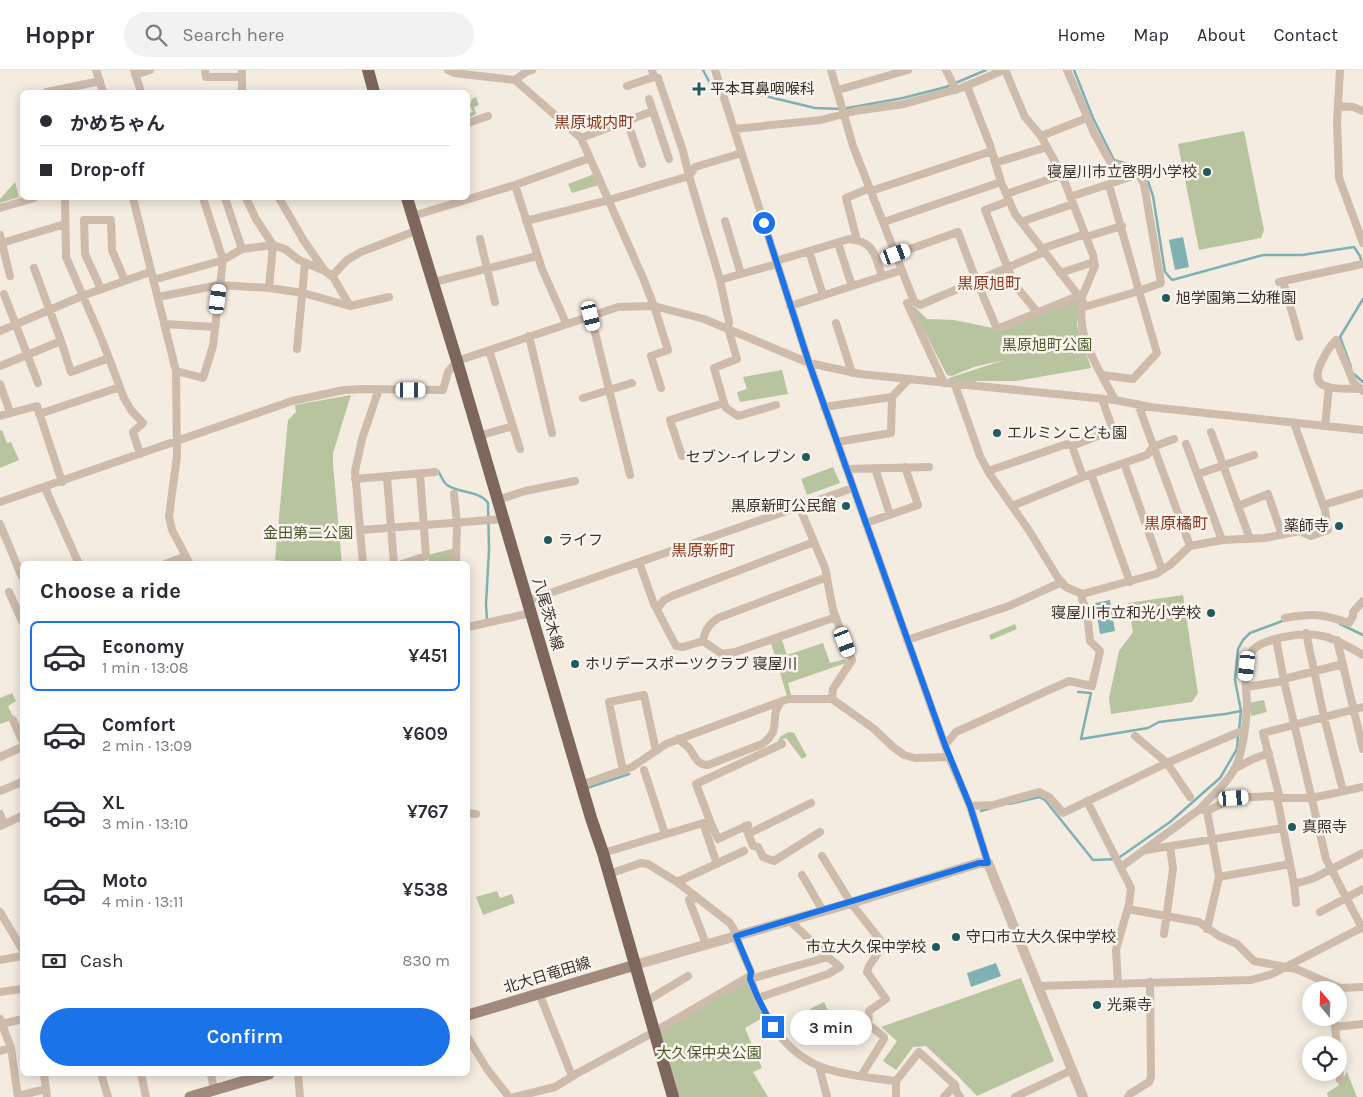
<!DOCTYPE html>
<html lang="en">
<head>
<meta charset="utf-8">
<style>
	body { margin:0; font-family:Karla,"Noto Sans JP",sans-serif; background:#f2f2f3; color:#2b2b33; height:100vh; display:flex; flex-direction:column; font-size:19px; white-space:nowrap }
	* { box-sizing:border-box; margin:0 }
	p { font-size:16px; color:#7c7c81 }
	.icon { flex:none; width:28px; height:28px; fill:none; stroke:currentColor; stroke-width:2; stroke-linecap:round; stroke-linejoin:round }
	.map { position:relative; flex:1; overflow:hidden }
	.details { position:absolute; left:20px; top:491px; width:450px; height:515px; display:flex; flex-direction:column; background:#fff; border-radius:8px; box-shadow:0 2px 12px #0003 }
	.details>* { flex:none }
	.hud { position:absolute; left:20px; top:20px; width:450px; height:110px; border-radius:8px; box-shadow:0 2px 12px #0003; display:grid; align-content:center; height:110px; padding:0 20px; background:#fff }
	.needle { width:32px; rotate:341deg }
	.tools { position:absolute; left:1302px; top:911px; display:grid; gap:10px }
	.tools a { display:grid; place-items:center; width:45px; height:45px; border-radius:50%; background:#fff; box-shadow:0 2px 12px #0003; font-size:25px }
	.end { position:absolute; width:22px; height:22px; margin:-11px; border:6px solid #1a73e8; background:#fff; box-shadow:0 0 0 2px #fff }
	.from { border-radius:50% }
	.bubble { position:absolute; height:35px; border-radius:18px; background:#fff; box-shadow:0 2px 12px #0003; font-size:16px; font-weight:600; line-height:35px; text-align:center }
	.car { position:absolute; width:15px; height:30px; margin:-15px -8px; border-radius:6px; box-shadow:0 0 4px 1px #0007; background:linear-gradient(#fff 24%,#345 0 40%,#fff 0 76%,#345 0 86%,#fff 0) }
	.hud b { display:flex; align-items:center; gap:18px; height:48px; font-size:19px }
	.hud b+b { border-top:1px solid #e1e1e2 }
	.hud i { width:12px; height:12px; background:#2b2b33 }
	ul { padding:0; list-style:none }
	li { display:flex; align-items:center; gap:15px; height:70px; margin:0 10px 8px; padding:0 10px; border:2px solid transparent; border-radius:8px }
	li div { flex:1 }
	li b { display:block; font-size:19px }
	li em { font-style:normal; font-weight:600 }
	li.selected { border-color:#1a73e8 }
	li>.icon { width:45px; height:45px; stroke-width:1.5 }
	h2 { padding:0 20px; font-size:22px; line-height:60px }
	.pay { display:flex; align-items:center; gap:12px; height:55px; padding:0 20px; font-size:19px }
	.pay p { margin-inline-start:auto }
	.cta { display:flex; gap:10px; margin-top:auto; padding:10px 20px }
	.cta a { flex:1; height:58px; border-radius:30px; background:#1a73e8; color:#fff; font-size:20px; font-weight:600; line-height:58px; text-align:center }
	header { display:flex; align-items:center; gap:30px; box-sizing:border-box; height:70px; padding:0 25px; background:#fff; border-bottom:1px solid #e1e1e2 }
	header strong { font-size:24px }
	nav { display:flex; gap:28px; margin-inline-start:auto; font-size:18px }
	.search { width:350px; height:45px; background:#f2f2f3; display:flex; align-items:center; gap:12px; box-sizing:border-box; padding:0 18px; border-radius:28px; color:#7c7c81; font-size:19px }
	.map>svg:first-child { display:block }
</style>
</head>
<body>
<header>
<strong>Hoppr</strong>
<div class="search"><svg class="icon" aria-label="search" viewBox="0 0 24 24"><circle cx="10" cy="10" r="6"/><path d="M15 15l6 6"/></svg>Search here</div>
<nav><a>Home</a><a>Map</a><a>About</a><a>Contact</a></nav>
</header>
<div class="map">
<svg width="1363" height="1027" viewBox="0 0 1363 1027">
	<rect width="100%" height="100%" fill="#f4ebe1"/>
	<path fill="#b8c4a0" d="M476,27L479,35L474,37L476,44L468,48V44L473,42L470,35L472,29Z
		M1244,61L1264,160L1261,168L1199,180L1178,74Z
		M594,104L599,115L572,123L568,114Z
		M15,112L19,127L0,133V129Z
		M1077,230L1079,233L1077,255L1091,298L1016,311H976V313L949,310V308L1004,290L974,297L952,306L947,305L912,237L914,236L927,249L954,250L993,258Z
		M782,300L788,324L740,332L737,322L747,319L743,307Z
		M351,325L333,383V395L342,494H313L275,490L288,350L296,342L295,335Z
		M2,360L7,373L11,372L19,390L0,398V361Z
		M833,397L840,413L807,425L801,409Z
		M455,478V494H429L428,485Z
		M1183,525L1198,623L1192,632L1111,644L1109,628L1119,581L1133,562L1128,533Z
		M1015,554L1017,559L991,570L989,565Z
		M782,570L787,585L823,573L830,593L846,589V593L788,613L791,625L787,626L771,573Z
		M12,623L16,631L8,636L14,649L0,654V628Z
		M1264,630L1267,642L1251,646L1249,633Z
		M789,662L794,663L807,686L802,689L786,668L777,672L781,666Z
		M497,821L500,828L512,824L515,833L483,845L476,827Z
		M1021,908L1054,991L977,1026L958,1006L926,976L913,977L896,1000L883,991L897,971L881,957Z
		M747,911L764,947L745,958L762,998L753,1002L768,1027H679L659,963Z
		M824,932L834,953L825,957L823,952L818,954L810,939Z
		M1347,1002L1357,1027H1328L1327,1023L1339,1015Z"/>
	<path fill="#7fb0b2" d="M1183,167L1189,197L1175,200L1169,170Z
		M1110,530L1115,561L1100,564L1095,533Z
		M996,893L1001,906L971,917L967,903Z"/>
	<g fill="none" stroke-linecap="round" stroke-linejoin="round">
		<path stroke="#7fb0b2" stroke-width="2.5" d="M703,0L712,17L736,19L815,38L842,39L903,28L946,17L986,0
			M1074,0L1093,48L1114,90L1131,95
			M1136,97L1144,100L1153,126L1165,202L1172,210L1263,185H1302L1354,177L1360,186L1362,193
			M1351,297L1340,267L1363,229
			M1354,304L1363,312
			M438,401C441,405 443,412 447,415C460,424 479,420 488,433L489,480L486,534L487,550
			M1340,554L1363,565
			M1078,622L1091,623L1081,669L1148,658L1159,652L1225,644L1241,641
			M1239,660L1241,641L1235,610L1238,579L1243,570L1250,563L1285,550
			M587,718L629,704
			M1009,734L1039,727L1045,730L1093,790L1117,789L1170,752L1220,708L1237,679L1238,665
			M981,741L991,738"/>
		<path stroke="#cdbbac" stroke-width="8" d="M96,0L103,22
			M134,0L141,22
			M205,0L206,7H242
			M242,0V22
			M448,0L454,3L515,10L581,68L643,208L654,236L668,280L651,286L661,318
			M715,0L809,293L949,687L970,736L988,793
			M831,0L853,76L914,231L907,233L944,313
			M946,0L956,20
			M1005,0L1025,47L1041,66L1062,105L1093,185L1095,196L1081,229L1083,232C1074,264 1101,303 1115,330
			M1067,0L1094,63L1111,93L1137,101L1144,114L1161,213L1139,221L1157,283L1133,309L1102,305
			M1340,0L1337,52L1339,108L1363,173
			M135,5L150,0
			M654,7L658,8L683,81L689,106L720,210L729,252L728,258L737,289L714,298L724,333
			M515,10L526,2L532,0
			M627,16L654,7L652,0
			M967,16L990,75L1001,112L1015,144L1081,229
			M838,20L908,0
			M47,22L100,11
			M649,29L669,89
			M1338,36L1353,37L1363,41
			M627,51L642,94
			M468,53L488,46
			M734,59L821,50L855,41L904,34L961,18L1004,0
			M1041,66L1087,48
			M581,68L653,41
			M995,93L1047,77
			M515,115L542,199L566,253
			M871,121L992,81
			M1006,124L1062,105
			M1070,127L1139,104
			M65,128L66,187L102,270L124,328L131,340L143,353L133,362L140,384
			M133,128L176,301L177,386L169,446L172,460L190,494
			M225,128L242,179
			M246,128L256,149L273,175L269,218
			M1009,131L985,140L1014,214L1038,243
			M0,138L34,128
			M413,146L515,115L590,88
			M526,151L609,130L689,106L695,97L742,83
			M884,152L1001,112
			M1021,152L1073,134
			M0,165L10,206
			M1086,167L1122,156
			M480,169L495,232
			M857,170L846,128L870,118
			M2,173L65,154
			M838,173L852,216
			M1041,179L1085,164
			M809,181L823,225
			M896,184L958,162L973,202L997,259L1078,226
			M776,191L849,169C874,171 875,185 882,206
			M34,198L61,271
			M1060,203L1094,192
			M741,204L777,194
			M332,206L347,190L361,182L418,160
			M153,210L223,190L242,179L273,175L285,179L299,190L325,201
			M720,210L741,204L725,151
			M1283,211L1299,267
			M434,212L537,186
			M1279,212L1363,194
			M101,219L85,184L84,150H111L112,180L125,211
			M4,224L38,313
			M158,227L219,215L269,218L303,223L350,236L333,207L325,201L304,171L279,128
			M914,231L920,235L1044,182
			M350,236L389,227
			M790,236L896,202
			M1081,238L1139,221L1109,115
			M591,246L630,405
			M836,253L852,303
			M164,254L215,257
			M0,261L82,226L150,202
			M529,266L552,363
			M297,279L305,193
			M489,280L520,379
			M0,296L61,271L71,302L109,288
			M176,301L203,308L213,276L223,190L203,128
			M0,314L10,342
			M955,315L980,386L989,403L1030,462L1058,508L1066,517L1082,524L1156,504L1170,495L1190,476L1222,470L1265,468L1299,461L1311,466L1328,460L1325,440L1294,353
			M1359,319C1339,318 1307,323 1321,293C1326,283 1329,277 1336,270L1354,313L1363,321
			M583,328L632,313
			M1138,334L1190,476
			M824,337L892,327
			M39,344L120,317
			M0,346L37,336L62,412
			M1325,356L1329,317
			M1211,362L1250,469
			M479,366L513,356
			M837,372L891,363L892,327L908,310
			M1186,374L1222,470
			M1072,376L1083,407L1091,404L1130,512
			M682,386L670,350L724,333L726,338L738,346L776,335
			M1124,393L1162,500
			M875,398L890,445
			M847,399L929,397
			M988,401L1067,374L1072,376L1113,360L1102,329
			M1198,404L1254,385
			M387,407L394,494
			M355,409L435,402
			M45,418L79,494
			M454,424L457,453L456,494
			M498,430L525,421L575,411
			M0,432L292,331L344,320L364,319L443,320L448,302L457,291L618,237L654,236L704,249L809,293L860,304L1115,330L1150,337L1363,360
			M1323,435L1363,423
			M799,436L825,498L833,540L852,590L833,619L832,629
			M1012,436L1083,407L1147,385L1153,377L1174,369
			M1238,436L1268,424L1282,465
			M866,453L918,435L905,397
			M0,454L22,507
			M361,460L503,449
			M639,492L654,534L676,576L683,577L703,571L722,584L735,582L836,547
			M165,494L186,486
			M363,494L355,401L362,369L379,319
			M402,494L426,486L420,404
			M9,522L22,551
			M527,531L853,418
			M657,539L664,530L672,526L814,472
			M1285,548C1313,543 1322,544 1349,553L1353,546V542L1363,531
			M468,557L531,543
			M1306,563L1324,647L1343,721
			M1276,569L1284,611L1326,789L1362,858
			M907,570L1009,536L1062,512
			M1337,570L1363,679
			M703,571C705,560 709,554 718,548L827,507
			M1284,609L1343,594
			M1246,617L1284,611
			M13,650L22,670
			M1135,666L1167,693L1190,727
			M678,669C681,672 685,674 688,677C695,685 696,695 708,695L762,674C784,659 767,647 782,631
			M945,675L956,662L1069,611L1092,616L1100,581L1090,571L1087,542L1082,529V524
			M0,687L22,677
			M1234,699L1253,689L1269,683
			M644,700L665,764
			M623,701L609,632L644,625L656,681
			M581,715L632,697L666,674L788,629H832L873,658L893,677L904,685L915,688L949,687
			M0,721L22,712
			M1277,728L1294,814L1296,833
			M1280,728L1263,663L1363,637
			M1087,731L1131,818L1129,834L1116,880L1118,913
			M970,736L993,735L1039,722L1049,727L1063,743L1167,693L1244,660
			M1200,739C1213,724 1234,708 1239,688C1244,672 1246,652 1247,636C1247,618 1241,595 1253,580C1260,572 1275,569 1284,567C1318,559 1334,568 1363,585
			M468,743L476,744
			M0,744L4,754
			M710,751L696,714L782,674
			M703,753L717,794
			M0,756L22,746
			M745,756L753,776L758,777L763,787L774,791L820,762
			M748,764L811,733
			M1146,780L1283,758
			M603,783L710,751L718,769L748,755
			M822,786L851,833L884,875L869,896L867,902L886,929L869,941L868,954L884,967V969L861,1006
			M1121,797L1200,739L1207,741L1234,728L1272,726L1277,728H1312L1363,717
			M609,804L641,793L648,794L677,812L730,853L737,865
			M802,805L823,841
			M1219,807L1290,794
			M677,812L744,781
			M1294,814L1312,809L1363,783
			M697,828L689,830L706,874
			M1128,839L1199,852L1219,866L1237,874L1254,891L1296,899L1340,918L1363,917
			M0,842L22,879
			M1320,842L1363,819
			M1207,859L1219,807L1207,741
			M1164,864L1173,799L1170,776
			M735,866L751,902L750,906
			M0,890L22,886
			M750,909L828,887L789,850
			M1037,916L1251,910L1272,904L1363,857
			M0,922L22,919
			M539,923L572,1006
			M758,928L828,904L840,897L828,887
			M645,932L688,906
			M1334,948L1337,975
			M0,949L11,978L18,1027
			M2,954L22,949
			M1335,957L1363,954
			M468,968L487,999L509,1027
			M0,981L11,978
			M819,996L827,1027
			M1339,998L1340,1010
			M44,1004L47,1027
			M101,1004L108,1027
			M141,1004L146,1027
			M211,1004L214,1020
			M298,1004L300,1027
			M18,1026L46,1019
			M515,1027L555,1017L576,1004L654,962L750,906C761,945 785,984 824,998C847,1006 873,1008 896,1011
			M896,1027V1011L919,982L955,1015L957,1023L960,1027
			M944,1027L955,1015
			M1015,1027L1072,1000
			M1128,1027L1130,1024L1149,1012L1151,1007L1150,912"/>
		<path stroke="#cdbbac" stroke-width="10" d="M635,895L851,833L979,793H988L1083,1027"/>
		<path stroke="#a18a7d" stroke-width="11" d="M468,945L635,895
			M190,1027L269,1004"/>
		<path stroke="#7d675c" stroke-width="12" d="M368,0L374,22
			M407,128L457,291L591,748L603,783L673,1027"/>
	</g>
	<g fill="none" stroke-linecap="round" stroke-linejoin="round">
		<path stroke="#1a73e8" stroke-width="6" d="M764,153L809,293L945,675L970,736L988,793H979L736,866L751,902L750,909L758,928L773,957"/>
	</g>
	<g fill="#1f5a5e" stroke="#fbf5ee" stroke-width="2">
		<path d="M696.5 11.5h5v5h5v5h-5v5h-5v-5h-5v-5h5z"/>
		<circle cx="1207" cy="102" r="5"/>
		<circle cx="1166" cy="228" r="5"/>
		<circle cx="997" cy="363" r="5"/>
		<circle cx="806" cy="387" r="5"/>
		<circle cx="846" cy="436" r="5"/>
		<circle cx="1339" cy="456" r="5"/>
		<circle cx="548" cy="470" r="5"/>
		<circle cx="1211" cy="543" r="5"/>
		<circle cx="575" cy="594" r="5"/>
		<circle cx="1292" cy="757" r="5"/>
		<circle cx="956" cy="867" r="5"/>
		<circle cx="936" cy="877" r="5"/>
		<circle cx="1097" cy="935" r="5"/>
	</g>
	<g text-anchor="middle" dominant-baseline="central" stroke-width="5" stroke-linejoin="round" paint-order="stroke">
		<g font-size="15" fill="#3b302b" stroke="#fbf5ee" text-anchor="start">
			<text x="710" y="19">平本耳鼻咽喉科</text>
			<text x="1197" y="102" text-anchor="end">寝屋川市立啓明小学校</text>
			<text x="1176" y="228">旭学園第二幼稚園</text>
			<text x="1007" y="363">エルミンこども園</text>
			<text x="796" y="387" text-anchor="end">セブン-イレブン</text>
			<text x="836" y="436" text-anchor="end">黒原新町公民館</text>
			<text x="1329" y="456" text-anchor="end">薬師寺</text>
			<text x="558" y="470">ライフ</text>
			<text x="1201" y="543" text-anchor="end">寝屋川市立和光小学校</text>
			<text x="585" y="594">ホリデースポーツクラブ 寝屋川</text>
			<text x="1302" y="757">真照寺</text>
			<text x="966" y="867">守口市立大久保中学校</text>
			<text x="926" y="877" text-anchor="end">市立大久保中学校</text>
			<text x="1107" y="935">光乘寺</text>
		</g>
		<g font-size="15" fill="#4a5a2e" stroke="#fbf5ee">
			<text x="1047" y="275">黒原旭町公園</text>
			<text x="308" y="463">金田第二公園</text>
			<text x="709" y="983">大久保中央公園</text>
		</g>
		<g font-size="15" fill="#3b302b" stroke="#fbf5ee">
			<text transform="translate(548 544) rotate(74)">八尾茨木線</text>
			<text transform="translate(547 905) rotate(-17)">北大日竜田線</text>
		</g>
		<g font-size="16" fill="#8c3b22" stroke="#fbf5ee">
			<text x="594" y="52">黒原城内町</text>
			<text x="989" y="213">黒原旭町</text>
			<text x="1176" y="453">黒原橘町</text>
			<text x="703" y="480">黒原新町</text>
		</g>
	</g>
</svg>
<div class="tools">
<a><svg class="needle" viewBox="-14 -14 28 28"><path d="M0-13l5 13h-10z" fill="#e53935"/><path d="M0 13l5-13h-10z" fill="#7c7c81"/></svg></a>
<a><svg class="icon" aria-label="locate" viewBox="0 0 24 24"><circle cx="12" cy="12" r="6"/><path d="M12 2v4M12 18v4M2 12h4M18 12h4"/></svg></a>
</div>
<i class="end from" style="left:764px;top:153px"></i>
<i class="end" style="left:773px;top:957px"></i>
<div class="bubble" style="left:790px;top:940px;width:82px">3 min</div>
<i class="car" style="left:896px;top:184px;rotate:70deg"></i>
<i class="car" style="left:218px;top:229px;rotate:7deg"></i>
<i class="car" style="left:591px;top:246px;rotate:166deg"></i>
<i class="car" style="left:411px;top:320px;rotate:90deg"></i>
<i class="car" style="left:845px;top:572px;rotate:159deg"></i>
<i class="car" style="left:1247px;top:596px;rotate:186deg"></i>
<i class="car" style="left:1234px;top:728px;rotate:86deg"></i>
<div class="hud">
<b><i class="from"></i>かめちゃん</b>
<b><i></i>Drop-off</b>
</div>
<section class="details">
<h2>Choose a ride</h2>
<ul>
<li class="selected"><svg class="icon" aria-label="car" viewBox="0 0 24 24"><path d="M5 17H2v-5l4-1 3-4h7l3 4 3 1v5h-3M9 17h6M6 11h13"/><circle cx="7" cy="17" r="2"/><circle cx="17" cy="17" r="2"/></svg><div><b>Economy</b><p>1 min · 13:08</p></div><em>¥451</em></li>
<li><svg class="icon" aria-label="car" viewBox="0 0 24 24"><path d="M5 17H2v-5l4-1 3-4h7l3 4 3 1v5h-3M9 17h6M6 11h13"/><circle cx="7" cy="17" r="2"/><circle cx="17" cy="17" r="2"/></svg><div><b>Comfort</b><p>2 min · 13:09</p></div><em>¥609</em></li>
<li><svg class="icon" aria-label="car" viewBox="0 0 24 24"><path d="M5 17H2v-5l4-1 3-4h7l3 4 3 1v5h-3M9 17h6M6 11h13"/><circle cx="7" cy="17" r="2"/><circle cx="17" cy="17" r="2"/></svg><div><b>XL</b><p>3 min · 13:10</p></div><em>¥767</em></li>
<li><svg class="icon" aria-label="car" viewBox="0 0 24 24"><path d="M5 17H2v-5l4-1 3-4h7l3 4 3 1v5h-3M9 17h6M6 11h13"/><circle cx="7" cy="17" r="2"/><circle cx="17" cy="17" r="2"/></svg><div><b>Moto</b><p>4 min · 13:11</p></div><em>¥538</em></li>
</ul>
<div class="pay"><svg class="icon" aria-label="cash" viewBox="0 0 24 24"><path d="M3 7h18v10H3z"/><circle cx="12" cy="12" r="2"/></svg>Cash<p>830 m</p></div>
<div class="cta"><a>Confirm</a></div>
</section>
</div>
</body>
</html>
